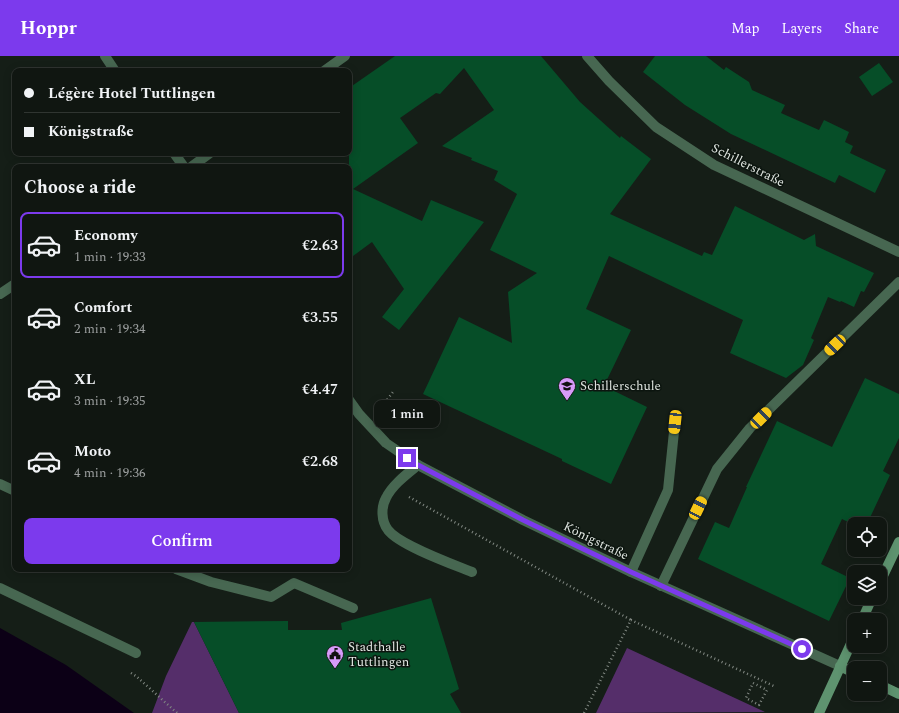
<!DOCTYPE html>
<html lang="en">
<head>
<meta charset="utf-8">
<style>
	body { margin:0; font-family:Spectral,serif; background:#1e231f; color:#f1f3f6; height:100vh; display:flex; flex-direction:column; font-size:15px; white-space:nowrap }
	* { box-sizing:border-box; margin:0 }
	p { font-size:13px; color:#9c9f9f }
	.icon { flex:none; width:22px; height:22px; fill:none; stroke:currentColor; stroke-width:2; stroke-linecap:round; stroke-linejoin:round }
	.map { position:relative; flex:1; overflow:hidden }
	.panel { position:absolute; left:12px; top:108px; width:340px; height:408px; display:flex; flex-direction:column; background:#101611; border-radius:8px; box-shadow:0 2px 10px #0003,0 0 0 1px #303531 }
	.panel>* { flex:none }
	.banner { position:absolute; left:12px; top:12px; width:340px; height:88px; border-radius:8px; box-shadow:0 2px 10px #0003,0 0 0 1px #303531; display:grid; align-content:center; height:88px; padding:0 12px; background:#101611 }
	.tools { position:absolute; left:847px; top:461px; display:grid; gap:8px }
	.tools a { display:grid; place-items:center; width:40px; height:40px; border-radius:8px; background:#101611; box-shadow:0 2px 10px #0003,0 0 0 1px #303531; font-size:20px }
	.end { position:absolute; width:18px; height:18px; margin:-9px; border:5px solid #7c3aed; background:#fff; box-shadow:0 0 0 2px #fff }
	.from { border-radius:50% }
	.bubble { position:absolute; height:28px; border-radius:8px; background:#101611; box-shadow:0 2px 10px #0003,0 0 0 1px #303531; font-size:13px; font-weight:600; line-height:28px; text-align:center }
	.car { position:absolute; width:12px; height:24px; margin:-12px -6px; border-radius:5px; box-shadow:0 0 3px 1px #0007; background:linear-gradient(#f5c518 24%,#345 0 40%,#f5c518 0 76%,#345 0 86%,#f5c518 0) }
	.banner b { display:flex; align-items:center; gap:14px; height:38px; font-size:15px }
	.banner b+b { border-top:1px solid #303531 }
	.banner i { width:10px; height:10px; background:#f1f3f6 }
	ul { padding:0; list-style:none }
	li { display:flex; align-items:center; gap:12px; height:66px; margin:0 8px 6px; padding:0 4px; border:2px solid transparent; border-radius:8px }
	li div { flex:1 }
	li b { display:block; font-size:15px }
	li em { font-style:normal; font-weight:600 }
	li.on { border-color:#7c3aed }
	li>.icon { width:36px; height:36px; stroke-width:1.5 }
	h2 { padding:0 12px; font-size:18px; line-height:48px }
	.button { display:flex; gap:8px; margin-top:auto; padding:8px 12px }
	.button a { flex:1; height:46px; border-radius:8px; background:#7c3aed; color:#fff; font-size:16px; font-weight:600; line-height:46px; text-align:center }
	header { display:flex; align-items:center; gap:24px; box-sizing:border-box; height:56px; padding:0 20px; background:#7c3aed; color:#fff }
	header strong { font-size:19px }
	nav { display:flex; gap:22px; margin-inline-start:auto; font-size:14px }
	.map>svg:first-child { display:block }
</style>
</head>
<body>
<header>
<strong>Hoppr</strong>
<nav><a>Map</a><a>Layers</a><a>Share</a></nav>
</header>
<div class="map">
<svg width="899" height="657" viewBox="0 0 899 657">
	<rect width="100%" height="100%" fill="#151e17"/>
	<path fill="#552e6a" d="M192,566H194L239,657H152L166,620Z
		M627,592L765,656L596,657Z"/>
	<path fill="#0c0016" d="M0,572L66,609L134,657H0Z"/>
	<path fill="#064e28" d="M395,0H541L580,46L620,82L621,80L651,103L610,158L702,200L704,196L712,199L735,150L804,184L815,178L816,190L874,217L864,236L861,235L854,251L841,245L840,246L828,241L811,282L814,284L803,309L786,322L730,297L743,264L609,200L586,253L631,274L604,330L647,351L611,428L562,405V403L423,338L459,261L512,287L508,236L537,217L490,194L517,138L494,124L498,115L471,104L472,102L442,90L494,54L464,12L440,38L436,37L400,62L418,87L353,133L422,165L431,144L484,166L399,274L382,261L404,233L372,186L349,203V32Z
		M655,0H706L724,14L726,11L749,26L752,34L785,49L781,57L819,74L824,64L849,76L845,86L853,90L850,97L886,114L875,137L839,119L835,127L731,78L685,49L643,16Z
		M879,7L893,26L872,40L859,21Z
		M865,322L899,338V382L883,415L890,419L867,468H852L842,463L821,508L850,522L829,565L698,503L715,466L729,472L747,431H746L777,365L832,391Z
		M431,542L459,633L450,638L461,657H239L194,566L288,565V574H342L341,567Z"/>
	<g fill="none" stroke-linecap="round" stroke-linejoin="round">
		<path stroke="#838a84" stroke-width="2.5" stroke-dasharray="1 3" stroke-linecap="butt" d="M380,353L393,336
			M409,441L631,564
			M131,617L136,620L177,657
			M753,627L767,634L759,649L746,642Z
			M584,657L631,564L776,631"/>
		<path stroke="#476751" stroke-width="10" d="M418,409C407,418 392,429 386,442C381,451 381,465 388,474C399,489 452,508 472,516
			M0,428L15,435
			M176,513L211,526L271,541L294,527L353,552
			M631,516L668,434L675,366
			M661,530L717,413L750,372L899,226
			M0,532L136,597"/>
		<path stroke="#476751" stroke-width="10" d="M105,0L115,15
			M587,0L609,25L656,71L714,109L899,196
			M324,15L345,0
			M174,97L184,111
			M191,111L210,97
			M0,238L15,228
			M349,344L359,358L386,387L418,409L523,464L631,516L840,610"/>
		<path stroke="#5e936f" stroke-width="10" d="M880,526L899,486
			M862,564L872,542
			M840,610L854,617
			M880,629L899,638
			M819,657L854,581"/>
	</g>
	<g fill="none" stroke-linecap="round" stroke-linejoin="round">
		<path stroke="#7c3aed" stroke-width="5" d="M407,402L418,409L523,464L631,516L802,593"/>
	</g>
	<defs>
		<symbol id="school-pin" viewBox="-11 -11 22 30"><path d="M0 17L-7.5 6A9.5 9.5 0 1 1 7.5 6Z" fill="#d79bf9" stroke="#0c150f"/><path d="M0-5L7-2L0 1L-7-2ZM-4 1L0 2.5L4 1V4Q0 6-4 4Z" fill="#111"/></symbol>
		<symbol id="civic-pin" viewBox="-11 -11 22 30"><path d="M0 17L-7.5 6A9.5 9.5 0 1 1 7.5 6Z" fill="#d79bf9" stroke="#0c150f"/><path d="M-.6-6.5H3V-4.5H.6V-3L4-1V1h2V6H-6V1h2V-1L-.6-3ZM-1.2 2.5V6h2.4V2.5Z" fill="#111"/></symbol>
	</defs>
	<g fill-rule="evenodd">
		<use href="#school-pin" x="557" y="320" width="20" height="27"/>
		<use href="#civic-pin" x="325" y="588" width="20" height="27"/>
	</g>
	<g text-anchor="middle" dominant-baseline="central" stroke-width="3" stroke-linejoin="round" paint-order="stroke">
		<g font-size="13" fill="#e0e6e1" stroke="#0c150f">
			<text transform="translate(748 109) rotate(27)">Schillerstraße</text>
			<text transform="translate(596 485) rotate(26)">Königstraße</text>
		</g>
		<g font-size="13" fill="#e0e6e1" stroke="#0c150f" text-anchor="start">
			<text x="580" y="330">Schillerschule</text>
			<text x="348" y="591">Stadthalle<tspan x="348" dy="15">Tuttlingen</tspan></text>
		</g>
	</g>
</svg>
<div class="tools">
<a><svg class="icon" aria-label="locate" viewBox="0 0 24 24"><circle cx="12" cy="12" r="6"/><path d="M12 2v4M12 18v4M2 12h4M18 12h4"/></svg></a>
<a><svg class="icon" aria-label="layers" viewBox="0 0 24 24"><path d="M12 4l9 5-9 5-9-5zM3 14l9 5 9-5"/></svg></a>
<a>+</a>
<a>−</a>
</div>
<i class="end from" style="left:802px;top:593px"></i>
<i class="end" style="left:407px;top:402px"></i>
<div class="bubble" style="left:374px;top:344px;width:66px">1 min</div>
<i class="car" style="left:835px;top:289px;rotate:226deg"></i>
<i class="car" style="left:761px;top:362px;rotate:45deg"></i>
<i class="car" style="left:675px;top:366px;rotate:186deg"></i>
<i class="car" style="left:698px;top:452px;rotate:26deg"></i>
<div class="banner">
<b><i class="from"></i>Légère Hotel Tuttlingen</b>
<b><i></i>Königstraße</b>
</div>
<section class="panel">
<h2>Choose a ride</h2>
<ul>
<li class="on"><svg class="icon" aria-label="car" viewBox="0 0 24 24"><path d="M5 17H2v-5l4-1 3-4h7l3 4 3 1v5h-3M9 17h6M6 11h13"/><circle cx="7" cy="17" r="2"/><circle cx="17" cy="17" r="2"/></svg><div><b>Economy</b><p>1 min · 19:33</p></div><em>€2.63</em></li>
<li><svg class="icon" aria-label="car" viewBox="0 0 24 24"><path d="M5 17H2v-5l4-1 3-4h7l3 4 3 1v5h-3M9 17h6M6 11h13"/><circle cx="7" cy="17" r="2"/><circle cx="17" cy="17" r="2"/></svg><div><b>Comfort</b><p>2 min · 19:34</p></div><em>€3.55</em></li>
<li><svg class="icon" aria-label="car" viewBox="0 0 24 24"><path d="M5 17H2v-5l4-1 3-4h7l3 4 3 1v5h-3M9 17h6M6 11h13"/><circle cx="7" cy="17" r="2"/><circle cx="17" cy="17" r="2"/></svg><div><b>XL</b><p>3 min · 19:35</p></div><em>€4.47</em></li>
<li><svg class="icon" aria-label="car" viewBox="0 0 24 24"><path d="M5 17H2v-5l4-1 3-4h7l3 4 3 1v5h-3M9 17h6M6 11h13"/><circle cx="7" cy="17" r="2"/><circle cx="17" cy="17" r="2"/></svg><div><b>Moto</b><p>4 min · 19:36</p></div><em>€2.68</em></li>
</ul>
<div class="button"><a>Confirm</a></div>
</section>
</div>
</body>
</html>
